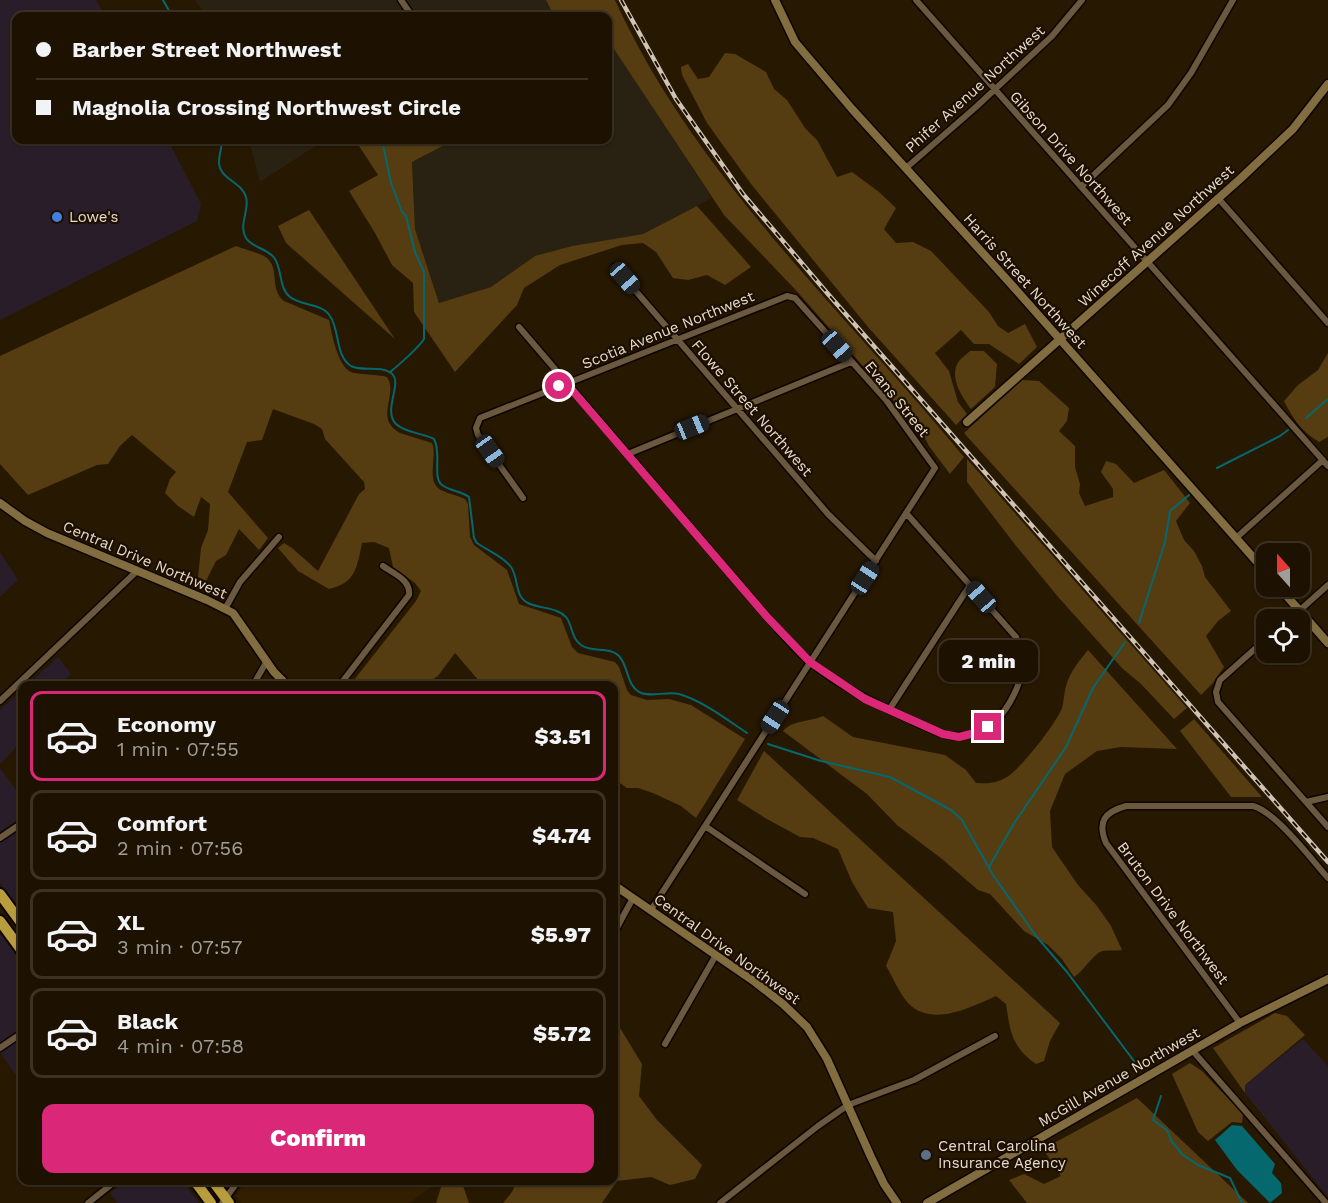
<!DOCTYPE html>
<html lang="en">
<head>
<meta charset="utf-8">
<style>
	body { margin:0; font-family:"Work Sans",sans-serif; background:#251b0b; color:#f1f3f6; height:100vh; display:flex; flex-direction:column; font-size:22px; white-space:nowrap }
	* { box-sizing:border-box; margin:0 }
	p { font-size:20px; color:#a09e99 }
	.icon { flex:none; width:33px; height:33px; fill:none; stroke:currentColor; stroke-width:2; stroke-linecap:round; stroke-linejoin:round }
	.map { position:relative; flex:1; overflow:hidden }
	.details { position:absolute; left:18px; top:681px; width:600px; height:504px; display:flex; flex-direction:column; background:#1d1201; border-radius:12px; box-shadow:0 2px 4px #0004,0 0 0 2px #3b3223 }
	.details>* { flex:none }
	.top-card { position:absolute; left:12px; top:12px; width:600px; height:132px; border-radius:12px; box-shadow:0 2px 4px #0004,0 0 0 2px #3b3223; display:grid; align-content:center; height:132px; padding:0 24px; background:#1d1201 }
	.needle { width:39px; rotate:339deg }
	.buttons { position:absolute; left:1256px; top:543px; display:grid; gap:12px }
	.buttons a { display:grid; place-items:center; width:54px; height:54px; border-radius:12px; background:#1d1201; box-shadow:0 2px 4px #0004,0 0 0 2px #3b3223; font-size:30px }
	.end { position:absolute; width:27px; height:27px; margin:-14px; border:8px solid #db2777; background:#fff; box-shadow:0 0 0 3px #fff }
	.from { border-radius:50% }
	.bubble { position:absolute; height:42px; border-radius:12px; background:#1d1201; box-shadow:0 2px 4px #0004,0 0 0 2px #3b3223; font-size:20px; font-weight:800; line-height:42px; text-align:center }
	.car { position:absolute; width:18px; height:36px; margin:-18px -9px; border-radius:8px; box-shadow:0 0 4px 2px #0007; background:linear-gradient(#222 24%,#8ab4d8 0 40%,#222 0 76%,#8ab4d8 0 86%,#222 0) }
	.top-card b { display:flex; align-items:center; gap:21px; height:57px; font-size:22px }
	.top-card b+b { border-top:2px solid #3b3223 }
	.top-card i { width:15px; height:15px; background:#f1f3f6 }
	ul { padding:10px 0 0; list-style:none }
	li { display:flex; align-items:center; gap:18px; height:90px; margin:0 12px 9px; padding:0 12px; border:3px solid #3b3223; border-radius:12px }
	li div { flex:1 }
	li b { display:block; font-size:22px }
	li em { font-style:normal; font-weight:800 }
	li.active { border-color:#db2777 }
	li>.icon { width:54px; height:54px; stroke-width:1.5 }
	.action { display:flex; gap:12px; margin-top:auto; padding:12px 24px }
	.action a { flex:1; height:69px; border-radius:12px; background:#db2777; color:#fff; font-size:24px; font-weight:800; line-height:69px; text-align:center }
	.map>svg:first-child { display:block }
</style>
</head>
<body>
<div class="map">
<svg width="1328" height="1203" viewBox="0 0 1328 1203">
	<rect width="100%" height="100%" fill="#271801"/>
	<path fill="#2a1d2a" d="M0,0H96L105,16H16V140H168L201,204L197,221L0,320Z
		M0,552L18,580L0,597Z
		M58,657L71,674L60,685H27Z
		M22,690V741L0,764V710Z
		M0,768L22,798V817L0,832Z
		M22,826V912L0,883V841Z
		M0,931L22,961V1084L0,1052Z
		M1303,1039L1328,1066V1197L1245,1093V1085Z
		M127,1180L182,1181L199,1203H118L110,1193Z"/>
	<path fill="#292111" d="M195,0H546L554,16H206Z
		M612,45L712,198L643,234L572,246L535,256L491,287L439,303L415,229L412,162L454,140H608V46Z
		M249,140H325L260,182Z"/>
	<path fill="#321f00" d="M245,1181V1180L438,1181L410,1203H241L236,1196Z"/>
	<path fill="#563c11" d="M546,0H615C695,176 843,310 964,457L950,474L929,446L923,434L793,287L724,215L612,46H608V16H554Z
		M725,53L735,54L766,72L774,89L787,100L805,128L817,140L837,177L852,172L879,192L896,208L884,229L896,243L913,242L931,251L989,312L998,326L1008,333L1025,324L1037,347L1019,364L989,344H974L961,330L935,353L949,371L958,402L967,414L956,425L868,327L751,184L707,123L682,75L681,67L688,64L698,79L709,77Z
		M355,140H454L412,162L415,229L439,303L491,287L535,256L572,246L643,234L697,206L751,267L725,285L707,275L688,280L673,278L656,252L643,243L622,245L560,265L524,288L517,305L455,372L414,312L413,283L392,265L375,233L349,191L378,175Z
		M309,210L395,339L286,243L278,226Z
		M236,246C246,250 258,252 267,258C280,269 269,289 284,301L329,320C332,334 338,370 354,373C365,375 376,374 387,377C399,395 373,418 400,433L432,443C438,456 425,481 441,490C448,494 457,495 465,499L468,504L470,537L474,545L507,570L519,604L561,618L572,647L578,653L615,662L619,667L627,690L631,695L647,700L669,699L691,705L745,739L696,818L681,806L653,793L638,788H627L614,779V686L479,685L480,682L455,653L438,676L424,685H350L416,601L421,591L415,583L393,567L389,548L374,542L362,543C357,567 356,583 329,589L298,571L278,548L284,543L292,548L318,571L359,494L365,489L364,482L325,439L322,429L314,424L273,409L262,440L247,442L228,492L268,538L259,550L239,529L226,555L216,561L206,581L198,577L201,548L208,530L210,504L201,497L194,517L178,506L165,493L170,479L176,472L132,435L120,446L108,464L97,465L28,495L0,464V356Z
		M970,351H984L997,364L995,387L971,409C962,397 948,376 959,361C962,357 967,354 970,351Z
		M1328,353V437L1319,442C1302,432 1293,419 1284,401L1298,385L1318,370Z
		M1022,380L1039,381L1069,408L1067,421L1059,431L1075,446V467L1080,484L1079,493L1085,506L1113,497V489L1101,472L1106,461L1116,464L1134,483L1164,470L1190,503L1176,521L1184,540L1194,551L1202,566L1205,577L1231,611L1218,621L1206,636L1224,667L1213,683L1201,695L964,433Z
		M967,459L1187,708L1174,719L1141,684L1122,668L1059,598L1017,547L967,482Z
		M1088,650L1177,749L1121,747L1097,751L1065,774L1050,811L1052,847L1078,885L1097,906L1111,926L1122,950C1116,951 1108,950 1102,951C1092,955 1084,971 1074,977L1062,959L1048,945L1024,931L990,894L978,890L942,859L897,825L867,794L783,731C793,720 809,722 823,716L853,737L945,755L966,770L976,783C988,784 997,783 1007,777C1021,768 1056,724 1062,708C1064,701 1064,693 1066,686C1070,672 1079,661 1088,650Z
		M1194,719L1262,797H1231L1180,731Z
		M764,751L1060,1023L1050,1041L1044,1061L1036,1064C1012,1047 1010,1032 1006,1004L996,996C971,1007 932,1028 908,1003C899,993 893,977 886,966L896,941L893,912L868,908L852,882L838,849L813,838L800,837L765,818L737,800Z
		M1275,1013L1287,1016L1305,1035L1245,1085V1093L1213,1048Z
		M614,1018L642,1064L639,1096L657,1120L702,1165L695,1179L670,1185L651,1177L617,1181L602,1203H503L512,1192L517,1181L614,1180Z
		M1190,1063L1202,1071L1243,1114L1242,1123L1232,1122L1208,1141L1198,1132L1172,1074Z
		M1137,1098L1248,1203H1027L1009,1180L1024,1174L1044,1184L1061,1176L1043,1149Z
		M443,1181H463L462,1183L469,1203H436Z"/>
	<path fill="#05686f" d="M1232,1125L1242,1126L1275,1164L1272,1173L1281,1183L1282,1193L1270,1203L1237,1170L1215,1140Z"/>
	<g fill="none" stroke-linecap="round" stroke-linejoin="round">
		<path stroke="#05686f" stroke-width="2" d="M163,0L172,16
			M222,140C222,147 219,155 219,162C219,179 242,182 246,197C250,210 238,225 246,238C252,248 268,248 275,259C282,270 279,288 290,297C301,306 322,303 330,316C340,330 335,356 351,366C363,372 380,365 391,373C404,382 382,410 396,424C405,433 423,433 434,439C442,454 432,477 442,485C450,491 461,491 469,497L474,538L477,543C488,551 503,556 511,567C519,578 514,596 528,603C540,609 557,607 566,617C573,626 571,638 581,645C592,653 609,646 619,656C629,667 626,684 639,692C650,698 666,691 679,694C703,701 726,719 747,733
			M382,140L391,183L402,212L406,216L415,252L424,272V339C419,347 399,365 390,372
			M1306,418L1328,399
			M1217,468L1280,436L1288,430
			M1139,623L1165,542L1170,511L1189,495
			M768,744L821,761L890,777L951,810L962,820L993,875L1036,936L1067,972L1137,1065
			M989,867L1013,825L1066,747L1093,688L1125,642
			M1161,1096L1153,1120L1167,1130L1172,1142L1183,1155L1198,1165L1230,1178L1242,1203"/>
		<defs>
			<path id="street" d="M401,0L412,16
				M916,0L1328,466
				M906,168L976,107L1052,36L1082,0
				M1081,187L1168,105L1191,73L1233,0
				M1218,198L1328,323
				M615,267L828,514L876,561
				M519,327L768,618C782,633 794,648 809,661C840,687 877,704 913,721C927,727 943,737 960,736C982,735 1000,720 1010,702C1023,679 1027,661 1016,637L906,513
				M628,454L851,362
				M523,498L478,435L476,428L480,418L787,296L795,298L886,400L935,468L651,910
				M1236,538L1323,460
				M225,609L240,582L279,537
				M1289,620L1328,585
				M1266,639L1220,680L1216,692L1218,702L1328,827
				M256,686V680L267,661
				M339,686L409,595C411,580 394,574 383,566
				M0,701L137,571
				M889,710L970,585
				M1306,802L1328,797
				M705,826L805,894
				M0,838L22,823
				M614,933L633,898
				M1240,1023L1106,843C1097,821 1105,812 1126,806H1253C1276,812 1311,859 1328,878
				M665,1044L716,955
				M0,1048L22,1033
				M1192,1050L1326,1203
				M88,1203L117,1180
				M222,1203L239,1180
				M720,1203L818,1126L848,1105L914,1080L995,1036"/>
			<path id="secondary" d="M775,0L795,42L852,109L1010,283L1266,572
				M967,422L1240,179L1293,129L1328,84
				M0,503L25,521L47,533L207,600L233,613L274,672L288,686
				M1278,586L1328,643
				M614,885L755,982L783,1004L807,1027L827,1059L871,1157L884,1184L897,1203
				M927,1203L1240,1023L1328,979"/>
			<path id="highway" d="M0,894L22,924
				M0,921L22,951
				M194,1180L211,1203
				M212,1180L229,1203"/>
		</defs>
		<use href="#street" stroke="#0f0400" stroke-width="9"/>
		<use href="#secondary" stroke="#0f0400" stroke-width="11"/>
		<use href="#highway" stroke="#0f0400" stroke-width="14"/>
		<use href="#street" stroke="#6a593f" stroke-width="6"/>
		<use href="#secondary" stroke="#816d3f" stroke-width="8"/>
		<use href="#highway" stroke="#b89d3e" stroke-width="10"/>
		<defs>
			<path id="rail" d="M621,0L676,99L743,194L828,294L1328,862"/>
		</defs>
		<use href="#rail" stroke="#cec3b4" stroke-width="4.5"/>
		<use href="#rail" stroke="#1d0f00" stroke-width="2" stroke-dasharray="7" stroke-linecap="butt"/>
	</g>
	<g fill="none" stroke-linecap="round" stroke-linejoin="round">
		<path stroke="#db2777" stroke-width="8" d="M559,386L566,383L768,618L810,662L865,699L943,734L959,737L975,733L988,727"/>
	</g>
	<circle fill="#3f7fe0" stroke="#1d0f00" stroke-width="2" cx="57" cy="217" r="6"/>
	<circle fill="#5c6f8a" stroke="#1d0f00" stroke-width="2" cx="926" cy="1155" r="6"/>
	<g text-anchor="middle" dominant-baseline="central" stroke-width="4.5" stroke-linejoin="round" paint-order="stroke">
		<g font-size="15" fill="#e6dcce" stroke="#1d0f00">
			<text transform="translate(975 89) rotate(-42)">Phifer Avenue Northwest</text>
			<text transform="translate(1071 158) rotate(48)">Gibson Drive Northwest</text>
			<text transform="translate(1156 236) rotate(-42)">Winecoff Avenue Northwest</text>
			<text transform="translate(1025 281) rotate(48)">Harris Street Northwest</text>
			<text transform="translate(668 330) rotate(-22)">Scotia Avenue Northwest</text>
			<text transform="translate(897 399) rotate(51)">Evans Street</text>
			<text transform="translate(752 408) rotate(49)">Flowe Street Northwest</text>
			<text transform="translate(145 560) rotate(23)">Central Drive Northwest</text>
			<text transform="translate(1173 913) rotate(53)">Bruton Drive Northwest</text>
			<text transform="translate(727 949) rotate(36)">Central Drive Northwest</text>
			<text transform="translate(1119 1077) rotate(-30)">McGill Avenue Northwest</text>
		</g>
		<g font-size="15" fill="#e6dcce" stroke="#1d0f00" text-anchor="start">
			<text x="69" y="217">Lowe's</text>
			<text x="938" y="1146">Central Carolina<tspan x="938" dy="17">Insurance Agency</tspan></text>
		</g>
	</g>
</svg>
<div class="buttons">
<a><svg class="needle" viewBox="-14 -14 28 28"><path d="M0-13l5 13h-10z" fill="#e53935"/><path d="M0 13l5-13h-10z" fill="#a09e99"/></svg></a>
<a><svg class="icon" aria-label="locate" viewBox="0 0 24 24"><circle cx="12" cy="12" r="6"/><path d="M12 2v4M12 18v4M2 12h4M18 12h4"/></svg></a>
</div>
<i class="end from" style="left:559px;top:386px"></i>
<i class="end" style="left:988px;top:727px"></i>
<div class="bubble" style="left:939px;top:640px;width:99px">2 min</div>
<i class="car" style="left:625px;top:278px;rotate:139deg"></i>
<i class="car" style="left:837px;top:346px;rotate:138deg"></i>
<i class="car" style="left:692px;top:427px;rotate:68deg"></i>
<i class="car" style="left:490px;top:451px;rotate:145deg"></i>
<i class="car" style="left:865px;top:578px;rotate:33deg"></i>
<i class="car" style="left:981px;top:597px;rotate:319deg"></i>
<i class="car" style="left:775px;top:717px;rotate:213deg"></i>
<div class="top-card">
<b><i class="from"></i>Barber Street Northwest</b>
<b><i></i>Magnolia Crossing Northwest Circle</b>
</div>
<section class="details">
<ul>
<li class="active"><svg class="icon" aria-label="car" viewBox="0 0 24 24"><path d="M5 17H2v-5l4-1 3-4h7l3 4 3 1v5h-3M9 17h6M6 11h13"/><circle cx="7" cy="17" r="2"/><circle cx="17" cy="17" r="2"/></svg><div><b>Economy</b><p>1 min · 07:55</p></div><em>$3.51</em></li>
<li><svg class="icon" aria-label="car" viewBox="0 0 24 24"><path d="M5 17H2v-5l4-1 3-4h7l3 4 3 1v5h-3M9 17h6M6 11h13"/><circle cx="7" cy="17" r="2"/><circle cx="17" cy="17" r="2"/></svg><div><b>Comfort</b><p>2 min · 07:56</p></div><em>$4.74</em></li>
<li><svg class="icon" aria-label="car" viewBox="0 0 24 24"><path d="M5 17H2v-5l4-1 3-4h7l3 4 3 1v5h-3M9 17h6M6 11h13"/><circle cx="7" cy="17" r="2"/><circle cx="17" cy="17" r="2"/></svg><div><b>XL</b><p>3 min · 07:57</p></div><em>$5.97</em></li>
<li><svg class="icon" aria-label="car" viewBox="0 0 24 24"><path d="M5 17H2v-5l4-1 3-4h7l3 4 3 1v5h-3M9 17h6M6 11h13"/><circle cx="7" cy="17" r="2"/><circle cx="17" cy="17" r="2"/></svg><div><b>Black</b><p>4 min · 07:58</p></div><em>$5.72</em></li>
</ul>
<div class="action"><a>Confirm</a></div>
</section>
</div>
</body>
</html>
